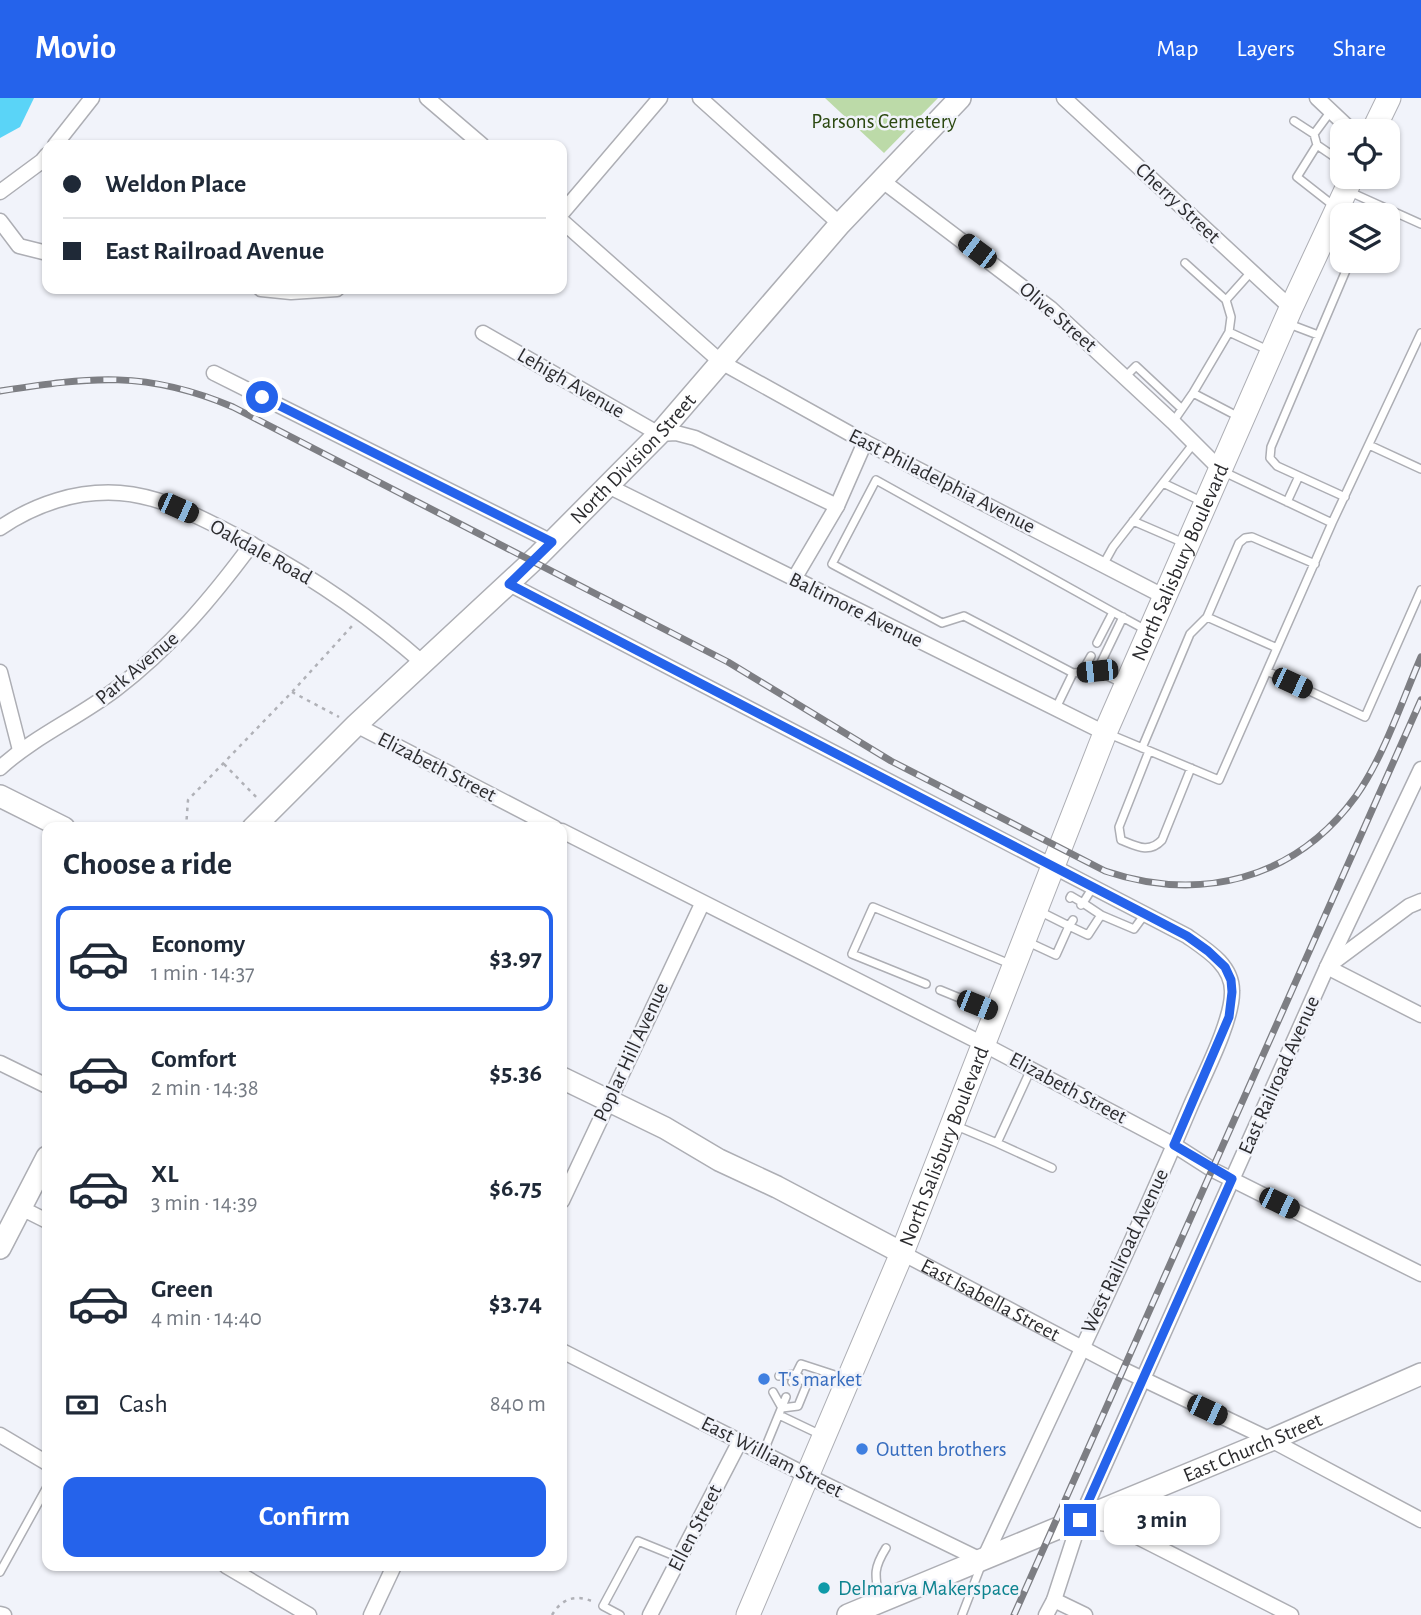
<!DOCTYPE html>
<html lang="en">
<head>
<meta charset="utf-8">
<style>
	body { margin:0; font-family:"Alegreya Sans",sans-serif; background:#f6f6f7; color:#1f2937; height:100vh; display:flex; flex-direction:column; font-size:26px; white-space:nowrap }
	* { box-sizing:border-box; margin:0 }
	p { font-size:23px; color:#747a83 }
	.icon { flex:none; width:38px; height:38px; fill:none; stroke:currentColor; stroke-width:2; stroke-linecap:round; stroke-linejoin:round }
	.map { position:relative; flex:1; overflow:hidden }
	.details { position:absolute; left:42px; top:724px; width:525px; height:749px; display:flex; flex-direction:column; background:#fff; border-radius:14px; box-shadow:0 2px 5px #0004 }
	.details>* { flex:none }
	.hud { position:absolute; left:42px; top:42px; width:525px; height:154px; border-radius:14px; box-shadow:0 2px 5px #0004; display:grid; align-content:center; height:154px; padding:0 21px; background:#fff }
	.tools { position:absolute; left:1330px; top:21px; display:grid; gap:14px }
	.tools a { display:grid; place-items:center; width:70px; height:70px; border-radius:14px; background:#fff; box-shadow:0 2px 5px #0004; font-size:35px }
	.end { position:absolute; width:32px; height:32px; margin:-16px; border:9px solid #2563eb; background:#fff; box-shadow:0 0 0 4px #fff }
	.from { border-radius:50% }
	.bubble { position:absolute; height:49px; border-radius:14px; background:#fff; box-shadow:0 2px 5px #0004; font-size:23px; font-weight:700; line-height:49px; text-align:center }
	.car { position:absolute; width:21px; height:42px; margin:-21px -10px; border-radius:9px; box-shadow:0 0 5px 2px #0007; background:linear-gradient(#222 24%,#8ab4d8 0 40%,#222 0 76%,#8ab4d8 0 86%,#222 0) }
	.hud b { display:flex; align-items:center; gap:24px; height:66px; font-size:26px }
	.hud b+b { border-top:2px solid #e0e1e3 }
	.hud i { width:18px; height:18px; background:#1f2937 }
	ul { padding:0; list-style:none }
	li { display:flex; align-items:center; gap:21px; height:105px; margin:0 14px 10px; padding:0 7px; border:4px solid transparent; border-radius:14px }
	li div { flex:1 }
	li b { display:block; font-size:26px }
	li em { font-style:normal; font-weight:700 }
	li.active { border-color:#2563eb }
	li>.icon { width:63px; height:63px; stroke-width:1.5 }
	h2 { padding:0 21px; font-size:32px; line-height:84px }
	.pay { display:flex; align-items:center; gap:18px; height:77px; padding:0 21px; font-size:26px }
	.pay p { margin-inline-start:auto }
	.action { display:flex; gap:14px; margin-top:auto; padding:14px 21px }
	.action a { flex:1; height:80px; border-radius:14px; background:#2563eb; color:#fff; font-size:28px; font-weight:700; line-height:80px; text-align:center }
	header { display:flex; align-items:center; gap:42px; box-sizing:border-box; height:98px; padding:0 35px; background:#2563eb; color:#fff }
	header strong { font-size:33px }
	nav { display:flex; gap:38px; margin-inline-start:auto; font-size:24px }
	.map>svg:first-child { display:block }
</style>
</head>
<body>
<header>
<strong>Movio</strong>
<nav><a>Map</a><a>Layers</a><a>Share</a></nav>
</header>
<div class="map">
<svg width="1421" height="1517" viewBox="0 0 1421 1517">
	<rect width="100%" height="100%" fill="#f1f3fa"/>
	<path fill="#bcdaa8" d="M825,0H938L884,55Z"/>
	<path fill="#5ad4f7" d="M0,0H34L20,29L0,40Z"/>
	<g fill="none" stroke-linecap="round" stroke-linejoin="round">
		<defs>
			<path id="lane" d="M1294,23L1314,36L1317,47L1297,79L1334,108
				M1314,36L1331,13
				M1317,47L1342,64
				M1350,94L1421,126
				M1369,117L1374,105
				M1185,165L1226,202L1251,174
				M1289,226L1318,237
				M1229,234L1270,253
				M1125,279L1136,268L1182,311
				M1193,295L1239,319
				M1173,324L1193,295L1229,234L1231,219L1226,202
				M1369,347L1421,371
				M1222,373L1332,425L1421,235
				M1163,385L1203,404
				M1345,399L1277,368L1270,360L1271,349L1350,163
				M1287,404L1299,378
				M1133,423L1184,445
				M1103,467L1113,449L1194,345
				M1123,519L1097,573L1073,575L964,518L942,525L832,466L876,382L1113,514L1146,532
				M1097,545L1113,514
				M1277,550L1207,519L1239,445L1245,440L1252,439L1315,466
				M1097,573L1124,586
				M1267,573L1365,619L1421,492
				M1082,574L1091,558
				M1056,610L1073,575
				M1109,636L1219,682L1332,425
				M1142,650L1190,536L1207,519
				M1149,653L1119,729L1121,742C1136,748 1149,756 1162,742L1191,670
				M1070,800L1071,798L1083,805L1093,789
				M1101,817L1134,831L1145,816
				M1073,822L1069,828L1088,837L1101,817L1083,805L1081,807
				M1028,844L1056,857L1069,828L1039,813
				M926,886L852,856L873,809L1010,866
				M940,892L994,914
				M954,1027L997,1045L1031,971
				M997,1045L1052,1070
				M792,1284L801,1266L844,1280
				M773,1294L782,1310L798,1308L807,1286L796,1276L779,1278
				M779,1317L819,1336
				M763,1355L786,1299
				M0,1474L47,1389
				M879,1500C875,1477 873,1471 886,1450
				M620,1517L603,1508L638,1443L680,1460
				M962,1517L982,1465"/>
			<g id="street">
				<path d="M427,0L482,47"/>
				<path d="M700,0L840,126"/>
				<path d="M1064,0L1291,210"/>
				<path d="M1317,0L1352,33"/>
				<path d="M55,47L92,0"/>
				<path d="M880,81L1050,210L1173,324L1222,373"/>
				<path d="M0,94L42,63L47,57"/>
				<path d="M562,115L660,0"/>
				<path d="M0,123L19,148L47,155"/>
				<path d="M562,123L721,264L865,344L1165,499"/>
				<path d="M261,191L291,194L337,191"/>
				<path d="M483,235L659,336L676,335L695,340L837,408"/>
				<path d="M214,275L552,444"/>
				<path d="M608,388L1105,635"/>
				<path d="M0,430C35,406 77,392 120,395C159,398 191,415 225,432C297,469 363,512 423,565"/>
				<path d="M794,481L837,408L865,344"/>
				<path d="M509,486L1187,838C1207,852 1232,867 1232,893C1233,922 1203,979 1191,1007C1126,1161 1053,1312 983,1463L808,1378L562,1253"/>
				<path d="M0,574L20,652"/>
				<path d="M356,627L555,730"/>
				<path d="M0,670C35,638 78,620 116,591C170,550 212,500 252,446"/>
				<path d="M562,733L983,946L1174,1047L1213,1072L1421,1176"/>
				<path d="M1421,803L1409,808L1327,869L1421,917"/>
				<path d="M0,965L47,988"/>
				<path d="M562,1103L702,806"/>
				<path d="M21,1110L47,1123"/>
				<path id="s1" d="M902,1155L1124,1272L1271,1342L1421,1422"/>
				<path d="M0,1337L47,1365"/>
				<path d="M1080,1422L1114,1427L1291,1517"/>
				<path d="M226,1468L309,1517"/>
				<path d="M1054,1502L1085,1517"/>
				<path d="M0,1516L4,1517"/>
				<path d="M371,1517L394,1468"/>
				<path d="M650,1517L740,1343"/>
				<path d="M1046,1517L1054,1502L1080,1422L1327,869L1421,671"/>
			</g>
			<g id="secondary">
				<path d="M0,698L64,730"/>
				<path id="s2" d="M253,730L356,627L539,457L659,336L840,126L960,0"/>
				<path d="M562,980L665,1030L719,1062L777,1089L902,1155"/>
				<path d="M0,1150L47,1059"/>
				<path id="s3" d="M848,1517L1271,1342L1421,1276"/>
			</g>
			<g id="primary">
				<path d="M1373,33L1389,0"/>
				<path id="s4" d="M748,1517L902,1155L1105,635L1291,210L1352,79"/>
			</g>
		</defs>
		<use href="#lane" stroke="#adaeb4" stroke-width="10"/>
		<use href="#street" stroke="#adaeb4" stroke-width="17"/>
		<use href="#secondary" stroke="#adaeb4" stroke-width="24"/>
		<use href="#primary" stroke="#adaeb4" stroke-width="25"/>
		<path stroke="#b0b1b7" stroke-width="2.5" stroke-dasharray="3.5 5" stroke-linecap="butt" d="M292,594L339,619
			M224,666L258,701
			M186,730L188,702L292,594L352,528
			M552,1517C562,1500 576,1496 594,1504"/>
		<use href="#lane" stroke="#fff" stroke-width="7"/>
		<use href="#street" stroke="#fff" stroke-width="14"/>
		<use href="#secondary" stroke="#fff" stroke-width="21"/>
		<use href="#primary" stroke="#fff" stroke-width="23"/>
		<defs>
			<path id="rail" d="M0,293C91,279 146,272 233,309L728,564L891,663L1105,773C1200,805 1295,782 1356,698C1383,660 1402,603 1421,559
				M1014,1517L1421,602"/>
		</defs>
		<use href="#rail" stroke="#7d7e83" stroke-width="7"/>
		<use href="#rail" stroke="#f1f3fa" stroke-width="4.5" stroke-dasharray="13" stroke-linecap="butt"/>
	</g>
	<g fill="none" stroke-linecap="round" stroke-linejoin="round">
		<path stroke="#2563eb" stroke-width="9" d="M262,299L552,444L509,486L1145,816L1187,838L1208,853L1225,869L1231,882L1232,894L1229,919L1174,1047L1232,1081L1080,1422"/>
	</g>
	<g fill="#3f7fe0" stroke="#f1f3fa" stroke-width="2.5">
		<circle cx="764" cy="1281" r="7"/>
		<circle cx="862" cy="1351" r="7"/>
	</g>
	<circle fill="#0f9aa8" stroke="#f1f3fa" stroke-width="2.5" cx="824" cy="1490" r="7"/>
	<g text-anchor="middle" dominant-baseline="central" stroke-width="5" stroke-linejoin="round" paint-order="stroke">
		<g font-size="21" fill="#2b4810" stroke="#f1f3fa">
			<text x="884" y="23">Parsons Cemetery</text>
		</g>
		<g font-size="21" fill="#2c2c2f" stroke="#f1f3fa">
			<text transform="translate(1178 105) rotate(43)">Cherry Street</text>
			<text transform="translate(1058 219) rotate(41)">Olive Street</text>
			<text transform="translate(571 285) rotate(30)">Lehigh Avenue</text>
			<text stroke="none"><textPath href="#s2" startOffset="530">North Division Street</textPath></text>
			<text transform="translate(942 383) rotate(27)">East Philadelphia Avenue</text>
			<text transform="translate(261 454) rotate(29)">Oakdale Road</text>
			<text stroke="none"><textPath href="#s4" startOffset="1138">North Salisbury Boulevard</textPath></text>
			<text transform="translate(856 512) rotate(26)">Baltimore Avenue</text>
			<text transform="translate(137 570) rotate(-40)">Park Avenue</text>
			<text transform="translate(437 669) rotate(27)">Elizabeth Street</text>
			<text transform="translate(631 954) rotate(-65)">Poplar Hill Avenue</text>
			<text transform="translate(1279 977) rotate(-66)">East Railroad Avenue</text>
			<text transform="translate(1068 990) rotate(28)">Elizabeth Street</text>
			<text stroke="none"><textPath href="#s4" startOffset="508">North Salisbury Boulevard</textPath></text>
			<text transform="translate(1125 1153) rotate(-65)">West Railroad Avenue</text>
			<text stroke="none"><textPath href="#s1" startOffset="100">East Isabella Street</textPath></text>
			<text stroke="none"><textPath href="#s3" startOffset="438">East Church Street</textPath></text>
			<text transform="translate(772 1359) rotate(27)">East William Street</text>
			<text transform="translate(695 1430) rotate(-63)">Ellen Street</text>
		</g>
		<g font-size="21" fill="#366cbe" stroke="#f1f3fa" text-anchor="start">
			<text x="778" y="1281">T's market</text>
			<text x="876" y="1351">Outten brothers</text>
		</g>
		<g font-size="21" fill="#0d838f" stroke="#f1f3fa" text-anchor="start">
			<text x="838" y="1490">Delmarva Makerspace</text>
		</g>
	</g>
</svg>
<div class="tools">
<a><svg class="icon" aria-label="locate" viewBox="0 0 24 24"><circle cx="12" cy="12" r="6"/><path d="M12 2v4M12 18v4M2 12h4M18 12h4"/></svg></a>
<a><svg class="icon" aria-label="layers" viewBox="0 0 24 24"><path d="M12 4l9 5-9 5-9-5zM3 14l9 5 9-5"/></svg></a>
</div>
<i class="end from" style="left:262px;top:299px"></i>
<i class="end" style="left:1080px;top:1422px"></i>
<div class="bubble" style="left:1104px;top:1398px;width:116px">3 min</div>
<i class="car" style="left:977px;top:153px;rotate:307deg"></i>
<i class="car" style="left:178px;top:410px;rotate:114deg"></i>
<i class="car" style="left:1097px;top:573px;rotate:264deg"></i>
<i class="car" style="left:1292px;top:585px;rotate:115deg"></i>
<i class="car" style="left:977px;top:907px;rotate:112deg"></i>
<i class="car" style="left:1279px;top:1105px;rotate:116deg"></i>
<i class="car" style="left:1207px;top:1312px;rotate:115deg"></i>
<div class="hud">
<b><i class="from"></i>Weldon Place</b>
<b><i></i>East Railroad Avenue</b>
</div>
<section class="details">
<h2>Choose a ride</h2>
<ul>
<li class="active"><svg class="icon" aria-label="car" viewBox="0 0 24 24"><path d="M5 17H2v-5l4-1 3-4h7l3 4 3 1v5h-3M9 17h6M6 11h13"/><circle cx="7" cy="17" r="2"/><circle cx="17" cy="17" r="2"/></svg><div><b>Economy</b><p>1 min · 14:37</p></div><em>$3.97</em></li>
<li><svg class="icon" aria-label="car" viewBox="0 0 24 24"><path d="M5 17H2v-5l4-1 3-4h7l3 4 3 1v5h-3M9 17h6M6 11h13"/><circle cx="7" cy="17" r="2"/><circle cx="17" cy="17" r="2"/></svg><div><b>Comfort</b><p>2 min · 14:38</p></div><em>$5.36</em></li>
<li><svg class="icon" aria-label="car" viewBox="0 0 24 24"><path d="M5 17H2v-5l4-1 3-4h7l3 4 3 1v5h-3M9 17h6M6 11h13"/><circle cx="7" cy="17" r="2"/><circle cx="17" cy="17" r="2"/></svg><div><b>XL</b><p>3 min · 14:39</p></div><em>$6.75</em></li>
<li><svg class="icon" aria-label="car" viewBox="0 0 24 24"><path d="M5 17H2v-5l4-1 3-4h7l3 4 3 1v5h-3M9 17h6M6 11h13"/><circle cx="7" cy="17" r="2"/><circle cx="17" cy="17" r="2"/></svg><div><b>Green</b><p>4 min · 14:40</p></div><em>$3.74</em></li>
</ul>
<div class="pay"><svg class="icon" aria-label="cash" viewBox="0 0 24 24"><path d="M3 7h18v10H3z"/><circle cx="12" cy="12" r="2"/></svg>Cash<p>840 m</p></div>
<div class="action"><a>Confirm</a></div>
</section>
</div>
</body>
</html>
